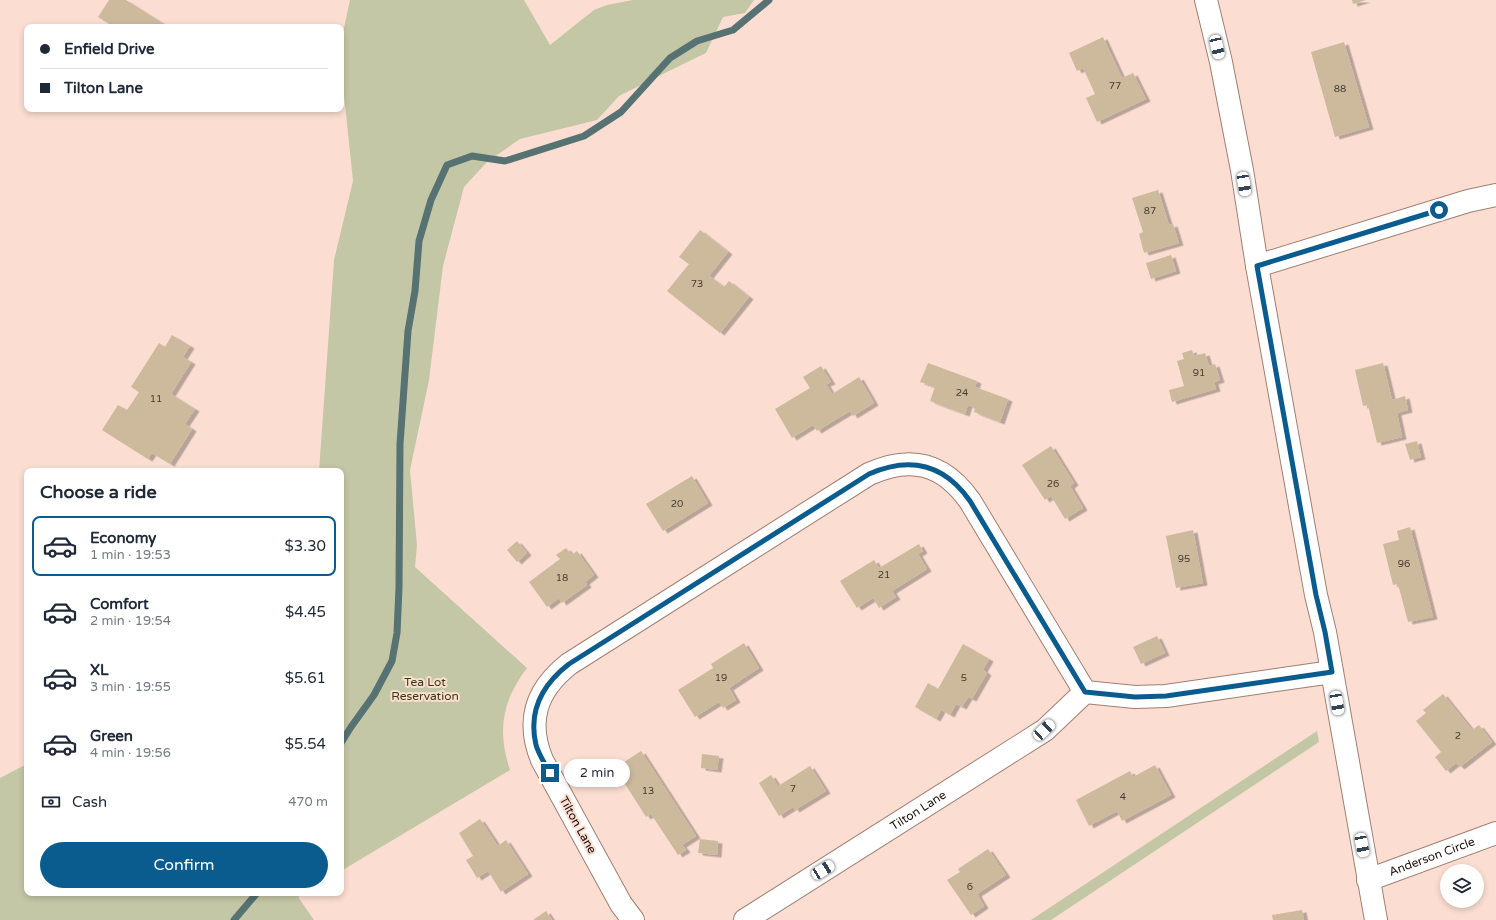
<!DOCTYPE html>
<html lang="en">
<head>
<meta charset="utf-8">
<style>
	body { margin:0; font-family:"Varela Round",sans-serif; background:#f2f2f3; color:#1f2937; height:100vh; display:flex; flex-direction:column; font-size:15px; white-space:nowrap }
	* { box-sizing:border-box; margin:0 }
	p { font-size:13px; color:#747a83 }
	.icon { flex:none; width:22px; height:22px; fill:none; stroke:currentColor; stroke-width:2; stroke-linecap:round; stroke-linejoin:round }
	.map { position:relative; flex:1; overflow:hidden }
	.drawer { position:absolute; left:24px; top:468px; width:320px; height:428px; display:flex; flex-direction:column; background:#fff; border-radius:8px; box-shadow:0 2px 6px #0003 }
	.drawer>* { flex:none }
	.top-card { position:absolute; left:24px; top:24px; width:320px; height:88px; border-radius:8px; box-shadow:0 2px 6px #0003; display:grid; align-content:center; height:88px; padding:0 16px; background:#fff }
	.tools { position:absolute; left:1440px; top:864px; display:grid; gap:8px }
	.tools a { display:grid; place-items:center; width:44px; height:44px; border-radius:50%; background:#fff; box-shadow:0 2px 6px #0003; font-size:20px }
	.end { position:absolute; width:18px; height:18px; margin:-9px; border:5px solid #0a5c8e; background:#fff; box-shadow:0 0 0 2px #fff }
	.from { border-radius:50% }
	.bubble { position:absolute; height:28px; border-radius:14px; background:#fff; box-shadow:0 2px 6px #0003; font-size:13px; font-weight:600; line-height:28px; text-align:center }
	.car { position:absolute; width:12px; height:24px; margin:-12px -6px; border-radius:5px; box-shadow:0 0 3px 1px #0007; background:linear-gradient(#fff 24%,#345 0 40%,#fff 0 76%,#345 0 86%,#fff 0) }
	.top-card b { display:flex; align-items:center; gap:14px; height:38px; font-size:15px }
	.top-card b+b { border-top:1px solid #e0e1e3 }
	.top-card i { width:10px; height:10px; background:#1f2937 }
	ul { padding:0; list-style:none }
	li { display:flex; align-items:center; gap:12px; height:60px; margin:0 8px 6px; padding:0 8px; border:2px solid transparent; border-radius:8px }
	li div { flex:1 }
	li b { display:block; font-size:15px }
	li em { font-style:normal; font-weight:600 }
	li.selected { border-color:#0a5c8e }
	li>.icon { width:36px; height:36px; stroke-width:1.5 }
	h2 { padding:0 16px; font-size:18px; line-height:48px }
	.pay { display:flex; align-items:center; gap:10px; height:44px; padding:0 16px; font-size:15px }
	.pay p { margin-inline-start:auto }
	.primary-button { display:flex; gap:8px; margin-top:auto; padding:8px 16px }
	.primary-button a { flex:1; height:46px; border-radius:24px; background:#0a5c8e; color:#fff; font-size:16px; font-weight:600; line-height:46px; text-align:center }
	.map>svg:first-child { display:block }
</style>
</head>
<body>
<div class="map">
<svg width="1496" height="920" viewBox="0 0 1496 920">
	<defs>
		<filter id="shadow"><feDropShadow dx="4.5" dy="2.5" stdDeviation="0" flood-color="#0004"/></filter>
	</defs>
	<rect width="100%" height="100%" fill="#fbded1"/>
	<path fill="#c4c7a6" d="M350,0H524L550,45L594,10L607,5L633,0H754L745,13L723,17L706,53L671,70L619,96L597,120L520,139L487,162L464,187L443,266L429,380L410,470L417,545L415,567L527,668C502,701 497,731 510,770L341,871V471H319L334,260L353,181L341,66V42Z
		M1317,731L1319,742L1051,920H1031Z
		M27,764V893H304L298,897L314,920H0V778Z"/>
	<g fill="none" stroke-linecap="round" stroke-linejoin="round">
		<path stroke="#567272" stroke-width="7" d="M341,743L351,727L374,695L392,661L397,633L399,588L400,444L408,331L415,291L419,241L431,200L447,165L472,156L505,161L584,136L621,112L670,58L697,41L733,30L769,0
			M234,920L257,893"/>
	</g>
	<path fill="#cdba9d" filter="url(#shadow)" d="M109,0H126L164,24L163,27H114L98,17Z
		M1352,0H1366L1353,4Z
		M1103,37L1122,78L1133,73L1146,99L1097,122L1086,98L1095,94L1083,68L1077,71L1069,53Z
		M1344,42L1369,127L1335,137L1311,52Z
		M1158,190L1169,225L1173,224L1179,243L1144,253L1139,234L1143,232L1132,198Z
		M700,230L728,252L709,276L724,287L729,281L749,297L720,333L667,291L689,264L679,257Z
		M1171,255L1176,271L1151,279L1146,263Z
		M172,335L190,346L183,357L191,362L171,394L195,409L185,424L192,429L170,464L152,453L148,459L102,430L118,405L127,410L139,392L131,387L159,343L165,347Z
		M1192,350L1194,356L1205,353L1209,366L1215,364L1220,380L1214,382L1216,389L1172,402L1169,390L1184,386L1177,361L1184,359L1182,353Z
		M928,363L977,381L975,387L1008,399L1000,422L974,412L975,408L968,405L965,414L930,401L935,387L920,382Z
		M1383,363L1392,400L1405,396L1408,410L1397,413L1402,437L1377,443L1368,405L1363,406L1355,370Z
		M821,366L831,382L826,384L832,394L859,377L874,403L853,416L850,411L817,431L813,425L792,438L775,409L810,388L803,377Z
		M1417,441L1421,457L1410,460L1405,444Z
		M1051,446L1074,483L1070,486L1083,508L1065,519L1051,496L1045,500L1022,465Z
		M692,476L708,503L663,531L646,504Z
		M1410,527L1433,617L1408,622L1398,584L1393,585L1383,544L1399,540L1397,531Z
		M1193,530L1203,583L1176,588L1166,536Z
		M517,541L527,553L517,562L507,550Z
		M919,544L923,551L918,554L927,569L892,591L896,597L879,608L873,598L857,608L840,581L874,560L879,568Z
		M566,548L572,555L577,551L594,575L585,582L587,585L562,603L559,598L547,607L529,582L560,559L556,555Z
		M1157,636L1165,653L1141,664L1133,647Z
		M744,643L759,668L729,688L736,700L723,708L719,702L695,717L678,690L713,668L711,664Z
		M963,644L989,659L983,670L987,673L972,699L968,697L962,707L956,704L950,715L941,710L936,719L915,707L928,683L938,689Z
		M1443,694L1472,730L1479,725L1492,742L1460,767L1456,763L1446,771L1435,757L1441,752L1416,721L1426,713L1423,710Z
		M641,751L696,836L682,845L686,850L678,855L651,814L646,817L615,768Z
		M702,754L719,756L717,770L701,768Z
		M1155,765L1171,795L1122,821L1117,811L1089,826L1076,800L1130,771L1133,777Z
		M810,766L826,791L795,810L793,807L779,816L759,783L771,775L778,786Z
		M480,819L498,846L506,840L528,874L501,892L488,871L477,878L466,860L473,856L459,833Z
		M700,839L718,841L717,855L698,853Z
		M988,849L1006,875L977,894L984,906L971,915L947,880L960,872L958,869Z
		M1302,910L1304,920H1273L1272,915Z
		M546,911L552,920H533Z"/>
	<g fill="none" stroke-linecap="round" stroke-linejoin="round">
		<defs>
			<g id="minor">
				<path d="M1257,266L1468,201L1496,195"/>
				<path d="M1085,692L1135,697L1166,696L1332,672"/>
				<path id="s1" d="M1368,880L1496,833"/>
				<path d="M633,920L621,904L542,760C526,721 536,690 569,664L869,474C911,455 943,463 970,501L1085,692"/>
				<path id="s2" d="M745,920L1045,730L1085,692"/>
			</g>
			<path id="tertiary" d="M1206,0L1221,62L1242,170L1257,266L1316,595L1325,632L1376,920"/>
		</defs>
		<use href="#minor" stroke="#a07f71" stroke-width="24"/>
		<use href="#tertiary" stroke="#a07f71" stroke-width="24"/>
		<use href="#minor" stroke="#fff" stroke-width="22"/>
		<use href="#tertiary" stroke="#fff" stroke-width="22"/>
	</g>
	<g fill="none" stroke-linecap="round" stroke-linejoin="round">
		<path stroke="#0a5c8e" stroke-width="5" d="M550,773C545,764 539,755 536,745C528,711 543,684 569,664L869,474C910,456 944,464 970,501L1085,692L1135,697L1166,696L1332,672L1325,632L1316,595L1257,266L1439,210"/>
	</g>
	<g text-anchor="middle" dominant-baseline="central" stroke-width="4" stroke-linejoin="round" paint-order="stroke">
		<g font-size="10" fill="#493b30">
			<text x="1115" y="86">77</text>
			<text x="1340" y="89">88</text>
			<text x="1150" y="211">87</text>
			<text x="697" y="284">73</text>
			<text x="1199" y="373">91</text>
			<text x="962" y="393">24</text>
			<text x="156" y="399">11</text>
			<text x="1053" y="484">26</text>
			<text x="677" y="504">20</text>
			<text x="1184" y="559">95</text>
			<text x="1404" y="564">96</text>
			<text x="884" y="575">21</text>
			<text x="562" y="578">18</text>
			<text x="721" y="678">19</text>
			<text x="964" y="678">5</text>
			<text x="1458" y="736">2</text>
			<text x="793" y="789">7</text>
			<text x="648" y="791">13</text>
			<text x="1123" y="797">4</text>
			<text x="970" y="887">6</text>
		</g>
		<g font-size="12" fill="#383b10" stroke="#fbded1">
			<text x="425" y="682">Tea Lot<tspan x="425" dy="14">Reservation</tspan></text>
		</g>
		<g font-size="12" fill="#1d110c" stroke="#fbded1">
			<text stroke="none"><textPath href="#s2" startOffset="205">Tilton Lane</textPath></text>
			<text transform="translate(578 825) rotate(61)">Tilton Lane</text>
			<text stroke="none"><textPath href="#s1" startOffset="68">Anderson Circle</textPath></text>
		</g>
	</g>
</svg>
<div class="tools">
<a><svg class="icon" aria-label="layers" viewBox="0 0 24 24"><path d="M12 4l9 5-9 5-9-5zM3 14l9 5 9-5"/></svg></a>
</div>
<i class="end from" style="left:1439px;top:210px"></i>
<i class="end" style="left:550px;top:773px"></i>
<div class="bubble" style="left:564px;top:759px;width:66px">2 min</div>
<i class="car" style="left:1217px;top:47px;rotate:167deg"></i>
<i class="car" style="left:1244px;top:184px;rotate:171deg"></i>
<i class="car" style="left:1337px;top:703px;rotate:170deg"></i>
<i class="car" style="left:1044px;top:730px;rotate:47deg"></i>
<i class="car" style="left:1362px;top:845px;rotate:169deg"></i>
<i class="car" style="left:823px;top:870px;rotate:58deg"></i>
<div class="top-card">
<b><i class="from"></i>Enfield Drive</b>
<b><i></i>Tilton Lane</b>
</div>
<section class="drawer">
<h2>Choose a ride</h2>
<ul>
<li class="selected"><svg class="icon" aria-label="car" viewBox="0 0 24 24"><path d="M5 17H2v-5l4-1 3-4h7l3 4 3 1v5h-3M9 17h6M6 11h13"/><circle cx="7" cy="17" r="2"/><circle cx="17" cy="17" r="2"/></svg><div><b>Economy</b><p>1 min · 19:53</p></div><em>$3.30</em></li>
<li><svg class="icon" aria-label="car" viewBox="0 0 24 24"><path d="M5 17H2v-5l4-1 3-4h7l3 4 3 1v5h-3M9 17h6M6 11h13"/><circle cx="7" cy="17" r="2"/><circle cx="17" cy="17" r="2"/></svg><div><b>Comfort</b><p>2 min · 19:54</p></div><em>$4.45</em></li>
<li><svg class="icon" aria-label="car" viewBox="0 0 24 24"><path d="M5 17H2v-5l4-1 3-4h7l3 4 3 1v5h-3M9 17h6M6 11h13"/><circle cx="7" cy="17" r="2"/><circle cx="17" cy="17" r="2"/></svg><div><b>XL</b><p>3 min · 19:55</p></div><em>$5.61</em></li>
<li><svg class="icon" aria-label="car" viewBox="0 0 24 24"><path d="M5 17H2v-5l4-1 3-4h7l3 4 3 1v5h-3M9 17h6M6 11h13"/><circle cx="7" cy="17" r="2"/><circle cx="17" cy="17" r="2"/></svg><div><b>Green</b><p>4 min · 19:56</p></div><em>$5.54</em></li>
</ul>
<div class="pay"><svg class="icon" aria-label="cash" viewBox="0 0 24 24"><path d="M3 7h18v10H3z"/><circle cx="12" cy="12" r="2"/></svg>Cash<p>470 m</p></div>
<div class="primary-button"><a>Confirm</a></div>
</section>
</div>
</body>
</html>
